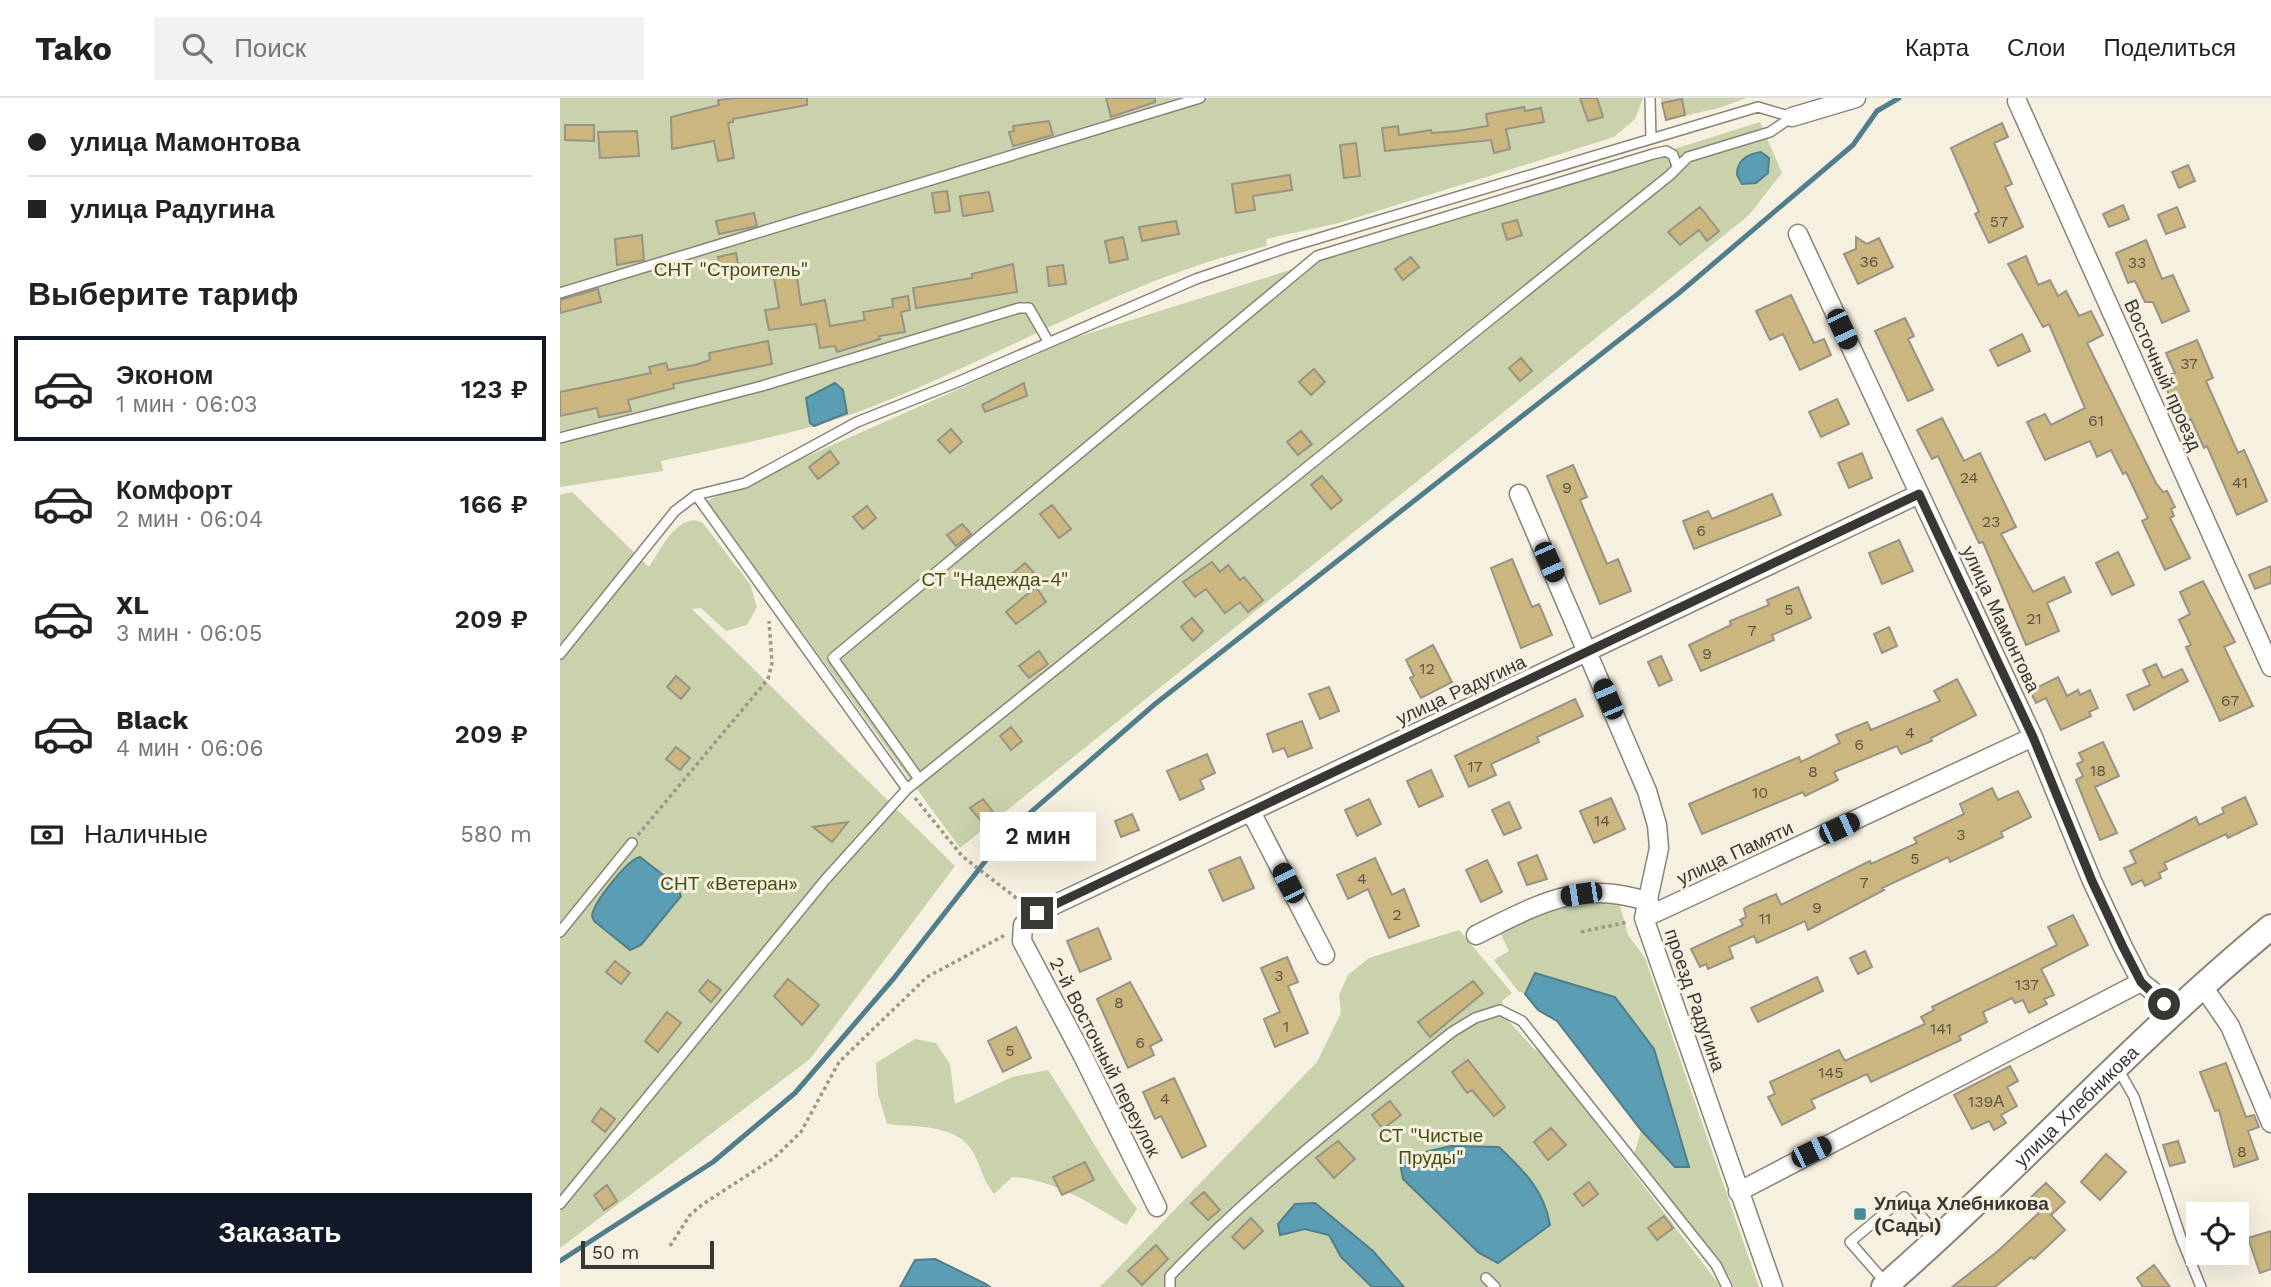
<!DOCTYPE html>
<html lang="ru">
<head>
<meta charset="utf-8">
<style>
	body { margin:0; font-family:"Work Sans",sans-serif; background:#f2f2f2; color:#222; height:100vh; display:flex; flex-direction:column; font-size:26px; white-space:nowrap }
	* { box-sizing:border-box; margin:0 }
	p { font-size:23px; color:#767676 }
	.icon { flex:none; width:38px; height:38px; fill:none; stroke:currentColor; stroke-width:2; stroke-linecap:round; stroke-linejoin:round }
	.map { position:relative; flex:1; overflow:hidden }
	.drawer { display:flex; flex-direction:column; background:#fff; width:560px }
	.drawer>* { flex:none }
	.guide { display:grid; align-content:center; height:154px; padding:0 28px; background:#fff }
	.controls { position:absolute; left:1626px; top:1104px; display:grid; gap:14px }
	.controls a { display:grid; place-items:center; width:63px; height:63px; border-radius:0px; background:#fff; box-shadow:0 7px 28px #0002; font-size:35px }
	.scale { position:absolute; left:21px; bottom:18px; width:133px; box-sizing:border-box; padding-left:7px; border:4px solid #393731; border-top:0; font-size:19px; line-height:24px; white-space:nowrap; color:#393731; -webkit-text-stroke:5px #f6f0e0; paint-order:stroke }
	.end { position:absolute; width:32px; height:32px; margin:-16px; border:9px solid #393731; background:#fff; box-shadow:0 0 0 4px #fff }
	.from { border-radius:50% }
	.bubble { position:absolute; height:49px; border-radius:0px; background:#fff; box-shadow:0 7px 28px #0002; font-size:23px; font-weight:600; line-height:49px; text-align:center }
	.car { position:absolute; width:21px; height:42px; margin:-21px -10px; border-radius:9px; box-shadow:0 0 5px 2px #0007; background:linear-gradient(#222 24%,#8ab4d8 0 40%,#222 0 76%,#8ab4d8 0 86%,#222 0) }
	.guide b { display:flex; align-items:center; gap:24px; height:66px; font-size:26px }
	.guide b+b { border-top:2px solid #e0e0e0 }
	.guide i { width:18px; height:18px; background:#222 }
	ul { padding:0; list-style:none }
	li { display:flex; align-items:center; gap:21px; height:105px; margin:0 14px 10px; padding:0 14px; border:4px solid transparent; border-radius:0px }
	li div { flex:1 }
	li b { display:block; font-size:26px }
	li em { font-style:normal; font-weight:600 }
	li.active { border-color:#111827 }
	li>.icon { width:63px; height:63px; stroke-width:1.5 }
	h2 { padding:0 28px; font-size:32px; line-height:84px }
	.pay { display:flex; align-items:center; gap:18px; height:77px; padding:0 28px; font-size:26px }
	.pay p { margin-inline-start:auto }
	.primary-button { display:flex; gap:14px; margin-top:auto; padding:14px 28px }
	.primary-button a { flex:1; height:80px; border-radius:0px; background:#111827; color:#fff; font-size:28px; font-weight:600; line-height:80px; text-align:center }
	header { display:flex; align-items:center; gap:42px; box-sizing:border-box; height:98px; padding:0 35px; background:#fff; border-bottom:2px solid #e0e0e0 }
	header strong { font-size:33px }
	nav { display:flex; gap:38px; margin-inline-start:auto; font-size:24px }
	.search { width:490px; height:63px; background:#f2f2f2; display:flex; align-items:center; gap:18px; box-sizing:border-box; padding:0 24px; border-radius:0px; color:#767676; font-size:26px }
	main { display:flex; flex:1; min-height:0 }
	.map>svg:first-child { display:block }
</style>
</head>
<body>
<header>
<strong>Tako</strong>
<div class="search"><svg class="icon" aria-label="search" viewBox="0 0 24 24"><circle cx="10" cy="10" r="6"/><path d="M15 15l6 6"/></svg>Поиск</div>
<nav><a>Карта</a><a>Слои</a><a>Поделиться</a></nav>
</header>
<main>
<section class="drawer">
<div class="guide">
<b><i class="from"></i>улица Мамонтова</b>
<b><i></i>улица Радугина</b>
</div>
<h2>Выберите тариф</h2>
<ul>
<li class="active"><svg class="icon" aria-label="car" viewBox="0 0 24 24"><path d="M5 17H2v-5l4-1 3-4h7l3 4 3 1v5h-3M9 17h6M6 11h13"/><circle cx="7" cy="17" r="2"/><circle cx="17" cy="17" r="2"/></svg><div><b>Эконом</b><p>1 мин · 06:03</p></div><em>123 ₽</em></li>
<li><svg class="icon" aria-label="car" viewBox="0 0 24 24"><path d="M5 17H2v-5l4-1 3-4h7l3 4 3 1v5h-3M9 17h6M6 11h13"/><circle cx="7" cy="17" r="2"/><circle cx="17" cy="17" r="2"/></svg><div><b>Комфорт</b><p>2 мин · 06:04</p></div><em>166 ₽</em></li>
<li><svg class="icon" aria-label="car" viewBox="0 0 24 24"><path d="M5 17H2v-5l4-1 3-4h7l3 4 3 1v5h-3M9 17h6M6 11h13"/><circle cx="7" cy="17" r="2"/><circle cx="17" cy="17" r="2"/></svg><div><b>XL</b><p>3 мин · 06:05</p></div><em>209 ₽</em></li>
<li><svg class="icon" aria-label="car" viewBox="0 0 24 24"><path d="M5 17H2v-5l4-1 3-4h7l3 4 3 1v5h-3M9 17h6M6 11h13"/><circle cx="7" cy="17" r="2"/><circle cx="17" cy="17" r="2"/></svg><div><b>Black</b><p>4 мин · 06:06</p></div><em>209 ₽</em></li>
</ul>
<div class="pay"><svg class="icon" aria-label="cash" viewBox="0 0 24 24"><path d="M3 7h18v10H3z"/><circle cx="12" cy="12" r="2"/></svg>Наличные<p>580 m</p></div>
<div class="primary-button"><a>Заказать</a></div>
</section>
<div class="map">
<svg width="1711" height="1189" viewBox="0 0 1711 1189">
	<rect width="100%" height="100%" fill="#f6f0e0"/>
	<path fill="#c9d2aa" d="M0,0H1083L1075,21L1054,39L779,125L706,141L707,148C569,178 435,263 303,312C238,336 169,348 101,363L103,373L0,389Z
		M1101,0H1186L1159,10L1106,22Z
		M1200,24L1222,75L1188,118L400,750L146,403L514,240Z
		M12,394L89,469C100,453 117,414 142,424L190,486L197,509L187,527L166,533L141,510L132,511L395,768L250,961L0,1150V397Z
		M1021,802L1059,804L1068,837L1085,860L1199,1189H1174L1169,1178L1074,1057L1081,1032L1115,1069H1129L1094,951L1055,899L976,875L965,896L958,893L934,862L949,853L938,831Z
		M899,832L952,895L942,903L945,919L975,952L978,950L1161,1189H540L757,964L781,915L779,897L788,877L809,860Z
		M355,941L376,945L390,966L395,1006L452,979L488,972C519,1018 544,1067 577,1111L566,1127C532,1106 493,1081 452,1079L434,1096C421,1080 421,1066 411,1051C395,1026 353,1029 327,1026L318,996L316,965Z"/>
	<path fill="#5b9db3" stroke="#517e8c" stroke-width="2" d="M1201,54L1209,60L1208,75L1196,85L1182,86L1177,77C1177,62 1187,56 1201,54Z
		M275,285L283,292L287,315L254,328L250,325L246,300Z
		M80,759L116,787L121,798L81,847L70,852L34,823L32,818C33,805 68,761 80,759Z
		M975,875L1055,899L1094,951L1129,1069H1115L1081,1032L997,923L978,912L965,896Z
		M891,1048L939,1049C964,1073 984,1092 990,1127L938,1165L919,1155L843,1081L839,1060Z
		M755,1105L813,1153L844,1189H812L781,1159L769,1137L745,1131L720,1137L718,1126L735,1106Z
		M375,1161L426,1186L430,1189H340L355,1162Z"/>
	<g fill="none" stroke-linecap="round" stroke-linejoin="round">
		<path stroke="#517e8c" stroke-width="5" d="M0,1163L153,1064L235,995L334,880L448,734L595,606L1119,195L1293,47L1317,13L1339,0"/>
	</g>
	<path fill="#cbb680" stroke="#999385" stroke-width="2" d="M176,0H247V7L173,21V24L168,25L174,60L158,63L154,43L112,51L111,19L159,7L158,2Z
		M546,0H595V4L551,19Z
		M1020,0H1037L1043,19L1028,23Z
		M1122,1L1125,17L1106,22L1102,5Z
		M964,9L965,13L981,10L984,24L946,31L950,51L934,55L931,42L825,53L822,30L838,28L839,37L871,32L872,35L897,33L928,28L926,16Z
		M489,23L493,37L453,48L449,34L454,33L453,28Z
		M1442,25L1448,39L1434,45L1452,86L1445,89L1463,129L1429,145L1415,116L1419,114L1391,50Z
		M5,27H34V43L5,42Z
		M77,33L79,58L40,60L38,34Z
		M796,45L800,78L784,80L780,47Z
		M1628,67L1635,83L1619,90L1612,74Z
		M730,77L732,92L693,98L695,112L676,115L672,86Z
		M387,93L390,113L375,115L372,95Z
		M429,94L433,113L403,118L400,98Z
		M1563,107L1569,121L1549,129L1543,116Z
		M1140,109L1159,133L1147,143L1139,132L1120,147L1108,134Z
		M1617,109L1625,129L1606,136L1598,117Z
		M194,115L197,128L159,136L156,123Z
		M957,122L962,137L947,142L942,126Z
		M616,123L619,136L582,143L579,129Z
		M82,137L84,162L57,167L55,141Z
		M563,139L568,161L550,165L545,143Z
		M1296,139L1307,146L1319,140L1333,169L1298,186L1284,156L1296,151Z
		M1586,142L1602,181L1613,177L1629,213L1602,225L1593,204H1585L1575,183L1568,185L1556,155Z
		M176,155L179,171L161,175L158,159Z
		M1466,158L1478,187L1490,182L1498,198L1506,193L1519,218L1531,213L1543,237L1527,245L1596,385L1603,394L1607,393L1615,409L1611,411L1614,418L1610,420L1630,460L1605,472L1582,423L1588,420L1566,374L1563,376L1551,352L1537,359L1530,343L1485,362L1467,324L1485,316L1491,327L1525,310L1489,226L1483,229L1448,166Z
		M851,159L859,169L843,182L835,171Z
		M235,166L241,207L265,202L270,228L305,222L303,214L333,209L332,201L348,198L350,212L341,214L345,234L319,238L320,241L277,254L275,248L260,250L256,226L209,232L205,212L219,210L212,169Z
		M453,166L457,194L356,210L353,190L412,180V176Z
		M503,167L506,186L489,188L487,169Z
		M38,191L41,204L0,215V202Z
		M1231,197L1254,245L1264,241L1271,257L1240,272L1223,236L1210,242L1196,213Z
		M1345,220L1354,238L1348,241L1373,292L1348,303L1315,233Z
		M1462,236L1470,253L1438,268L1430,252Z
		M1637,242L1653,280L1646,283L1678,355L1684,352L1707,403L1677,417L1647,348L1644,350L1631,321L1621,325L1602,280L1615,275L1606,255Z
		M208,243L212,266L113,286L114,290L68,302L71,313L39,319L37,310L0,318V294L91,275L89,269L106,265L108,272L135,267L150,262L149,255Z
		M961,260L972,273L960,283L949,270Z
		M754,271L765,284L751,297L739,284Z
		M464,285L467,298L425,314L422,307Z
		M1277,301L1289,326L1261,339L1249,314Z
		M1382,320L1404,363L1420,355L1456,429L1441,436L1473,494L1504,479L1511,494L1487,505L1499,533L1466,547L1423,444L1419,445L1378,358L1372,361L1357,332Z
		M391,331L402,344L390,355L378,342Z
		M741,333L752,346L738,357L727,344Z
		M270,353L279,365L258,381L249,369Z
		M1302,355L1312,380L1289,390L1278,365Z
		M1013,367L1027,399L1020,402L1047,466L1058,461L1071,493L1040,506L987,378Z
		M762,378L782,402L771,411L751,387Z
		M1212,396L1221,417L1134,451L1123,423L1148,413L1152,421Z
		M492,407L511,431L499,440L480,416Z
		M307,408L316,420L303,431L293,419Z
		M402,426L411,436L396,448L387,437Z
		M1339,442L1353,473L1322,486L1309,455Z
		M1558,454L1574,487L1552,497L1536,465Z
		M952,461L972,509L979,506L992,537L961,550L931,470Z
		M652,464L660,474L668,467L680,482L684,479L703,502L688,514L680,504L665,515L646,491L635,499L623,484Z
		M465,465L476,477L463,487L453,475Z
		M1711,468V485L1695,491L1689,477Z
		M1643,483L1675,544L1664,549L1693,608L1660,623L1626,549L1631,547L1619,522L1630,516L1620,494Z
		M476,489L486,504L456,526L446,514Z
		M1238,489L1251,520L1212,537L1214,542L1141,573L1129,547L1171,527L1170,523L1209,507L1207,502Z
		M632,520L643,533L633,543L621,529Z
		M1329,529L1337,548L1322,555L1314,536Z
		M873,547L892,584L861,600L850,580L854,578L846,562Z
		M479,553L488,566L469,580L459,568Z
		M1101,558L1112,582L1099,588L1088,564Z
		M1596,566L1603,580L1622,571L1628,583L1574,612L1567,597L1590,587L1583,572Z
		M116,578L130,590L121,601L107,589Z
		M1498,579L1507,598L1518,592L1520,597L1530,592L1538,610L1529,614L1531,618L1501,632L1486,600L1476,605L1470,593Z
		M1397,581L1416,617L1371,640L1372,643L1341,656L1337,648L1274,674L1278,682L1245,698L1243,694L1142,736L1129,706L1239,659L1241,664L1280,645L1276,637L1307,624L1311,632L1380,603L1374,593Z
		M769,589L779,613L760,621L749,596Z
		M1015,601L1023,618L977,639L979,644L931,666L936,677L909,689L895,658Z
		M742,623L752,650L728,659L724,650L713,654L707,636Z
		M451,629L462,643L451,652L440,638Z
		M1543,644L1559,678L1535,689L1557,735L1540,742L1516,682L1523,678L1517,666L1523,663L1519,655Z
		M116,649L130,660L120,672L106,661Z
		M647,656L655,675L640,682L644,691L620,702L607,673Z
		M871,672L883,698L859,709L847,683Z
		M1432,690L1438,702L1458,693L1471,719L1441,734L1443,739L1390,764L1388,759L1322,790L1324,792L1248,832L1245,823L1197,845L1194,838L1169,849L1173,860L1148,871L1146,866L1140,869L1131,851L1183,827L1180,822L1186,819L1184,811L1188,808L1216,796L1221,807L1310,763L1311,766L1357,745L1354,740L1404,716L1400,706Z
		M1685,699L1697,726L1668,740L1666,736L1604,765L1607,771L1599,775L1601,780L1585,788L1582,782L1572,787L1564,770L1576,765L1570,753L1636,719L1639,727L1664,715L1662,710Z
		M1051,700L1065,731L1034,745L1020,713Z
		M423,701L433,714L421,723L410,710Z
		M809,701L821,726L797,738L785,712Z
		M949,704L961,730L944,737L932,712Z
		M572,716L579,732L561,739L555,723Z
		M288,724L272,744L253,729Z
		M977,757L987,781L967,787L958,765Z
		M680,759L694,790L663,803L649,772Z
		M815,760L832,797L844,791L859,828L829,840L808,791L788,801L777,777Z
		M927,762L942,794L921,804L906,772Z
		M1513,817L1528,847L1481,871L1494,897L1484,901L1487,906L1469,915L1463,902L1455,905L1452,900L1423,914L1427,924L1399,938L1401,942L1311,984L1307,976L1251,1002L1255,1010L1222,1027L1208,999L1215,996L1210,984L1279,952L1285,963L1365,926L1361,919L1374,912L1372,909L1497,847L1488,829Z
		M538,830L551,861L520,874L507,843Z
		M1305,853L1312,869L1298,876L1290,860Z
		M727,859L738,884L728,888L748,935L715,949L704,921L720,914L701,870Z
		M55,863L70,875L61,886L46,874Z
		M1257,879L1263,893L1198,924L1191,910Z
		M228,881L259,907L242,927L214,898Z
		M148,882L161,892L151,904L139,893Z
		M913,883L923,895L870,939L858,924Z
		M570,884L602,942L590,948L594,957L568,970L537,901Z
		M107,914L121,925L98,954L85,943Z
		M456,929L471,960L443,974L428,943Z
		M908,962L945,1009L934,1018L912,992L907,995L892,974Z
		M1666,965L1686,1019L1694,1017L1699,1029L1688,1033L1698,1061L1674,1069L1659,1012L1655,1013L1640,974Z
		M1450,968L1458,983L1447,989L1457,1008L1441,1017L1446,1025L1434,1032L1429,1023L1412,1031L1394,997Z
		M614,980L646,1048L622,1060L601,1018L595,1021L583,994Z
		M830,1003L841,1017L823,1031L812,1017Z
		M41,1010L55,1021L45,1034L32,1023Z
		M991,1030L1006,1047L988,1062L974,1044Z
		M778,1043L795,1061L774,1080L756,1060Z
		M1618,1043L1625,1064L1610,1068L1603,1047Z
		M1546,1056L1566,1074L1540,1102L1521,1084Z
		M525,1064L534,1082L502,1097L493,1079Z
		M1029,1084L1038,1096L1023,1108L1014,1096Z
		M1486,1085L1505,1104L1491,1117L1505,1132L1474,1161L1471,1159L1435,1189H1392L1438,1153L1482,1112L1470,1100Z
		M47,1087L57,1103L44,1112L34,1097Z
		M644,1094L660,1112L648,1122L631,1105Z
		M1104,1118L1113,1130L1097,1142L1088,1130Z
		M691,1120L703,1133L684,1151L672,1139Z
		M1711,1133V1171L1700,1175L1688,1140Z
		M596,1147L608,1161L582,1187L568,1173Z
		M1594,1167L1610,1189H1583L1577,1180Z"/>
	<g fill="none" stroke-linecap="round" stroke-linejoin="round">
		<defs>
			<path id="lane" d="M1090,0L1091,40
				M0,195L640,0
				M0,340L202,288L459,210H469L488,243
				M136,397L347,691
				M0,556L115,413L136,397L185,385L297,324L400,283L636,181L726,150L1198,9L1232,19
				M359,681L273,560L757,158L1093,56L1106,53L1113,57L1117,68
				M0,834L72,745
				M1557,969L1574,999L1621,1140L1641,1189
				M0,1106L265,782L347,691L1110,77L1128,59L1210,34L1232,19
				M926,1180L935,1189
				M1325,1184L1290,1144L1344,1099L1378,1137
				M610,1189V1178C696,1088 795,1011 892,934L915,920L940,912L962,923L1156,1167L1167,1189"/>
			<path id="street" d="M1457,3L1711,569
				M1232,19L1296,0
				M1238,136L1473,639L1532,783L1563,849L1581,884L1595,895L1612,917
				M959,396L1087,693L1097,727L1099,750L1084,820L1213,1189
				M691,714L765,857
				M1084,820L1473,639
				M916,837C977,807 1020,780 1089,804
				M1642,887L1670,928L1711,1025
				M1178,1094L1581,884
				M597,1109L523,958L462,843L463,827L477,815L1359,396"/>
			<g id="secondary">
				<path id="s1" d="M1324,1189C1457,1073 1575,941 1711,829"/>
			</g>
		</defs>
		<use href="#lane" stroke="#8a8476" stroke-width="12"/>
		<use href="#street" stroke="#8a8476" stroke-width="21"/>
		<use href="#secondary" stroke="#8a8476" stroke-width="28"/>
		<path stroke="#9b978c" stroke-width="3.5" stroke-dasharray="3.5 3.5" stroke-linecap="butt" d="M355,700L402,758L464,806
			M78,737L208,581L212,565L209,523
			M1021,834L1068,824
			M110,1148L130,1117L143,1106L214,1060L241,1034L279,964L367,879L445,837"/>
		<use href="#lane" stroke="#fff" stroke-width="9"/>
		<use href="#street" stroke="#fff" stroke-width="18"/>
		<use href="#secondary" stroke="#fff" stroke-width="24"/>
	</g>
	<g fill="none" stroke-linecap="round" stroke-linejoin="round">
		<path stroke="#393731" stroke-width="9" d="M477,815L1359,396L1473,639L1532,783L1563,849L1581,884L1604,906"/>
	</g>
	<rect fill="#478b99" stroke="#f6f0e0" stroke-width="2.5" x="1293" y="1109" width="14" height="14" rx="3.5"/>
	<g text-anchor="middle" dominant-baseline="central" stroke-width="6" stroke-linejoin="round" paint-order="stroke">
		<g font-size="16" fill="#5e5745">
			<text x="1439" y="123">57</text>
			<text x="1309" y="163">36</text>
			<text x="1577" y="164">33</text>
			<text x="1629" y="265">37</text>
			<text x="1536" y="322">61</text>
			<text x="1409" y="379">24</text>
			<text x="1680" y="384">41</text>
			<text x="1007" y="389">9</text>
			<text x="1431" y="423">23</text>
			<text x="1141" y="432">6</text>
			<text x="1229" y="511">5</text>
			<text x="1474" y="520">21</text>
			<text x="1192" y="532">7</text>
			<text x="1147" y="555">9</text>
			<text x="867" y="570">12</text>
			<text x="1670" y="602">67</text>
			<text x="1350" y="634">4</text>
			<text x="1299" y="646">6</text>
			<text x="915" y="668">17</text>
			<text x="1538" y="672">18</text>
			<text x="1253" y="673">8</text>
			<text x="1200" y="694">10</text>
			<text x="1042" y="722">14</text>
			<text x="1401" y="736">3</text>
			<text x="1355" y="760">5</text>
			<text x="802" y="780">4</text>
			<text x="1304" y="784">7</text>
			<text x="1257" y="809">9</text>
			<text x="837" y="816">2</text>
			<text x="1205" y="820">11</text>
			<text x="719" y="877">3</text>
			<text x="1467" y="886">137</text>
			<text x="559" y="904">8</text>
			<text x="726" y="928">1</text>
			<text x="1381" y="930">141</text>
			<text x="580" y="944">6</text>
			<text x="450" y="952">5</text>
			<text x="1271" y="974">145</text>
			<text x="605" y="1000">4</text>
			<text x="1426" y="1003">139А</text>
			<text x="1682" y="1053">8</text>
		</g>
		<g font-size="19" fill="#464f11" stroke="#f6f0e0">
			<text x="171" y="171">СНТ "Строитель"</text>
			<text x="435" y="481">СТ "Надежда-4"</text>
			<text x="169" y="785">СНТ «Ветеран»</text>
			<text x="871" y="1037">СТ "Чистые<tspan x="871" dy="22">Пруды"</tspan></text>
		</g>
		<g font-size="19" fill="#393731" stroke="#f6f0e0">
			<text transform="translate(1603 277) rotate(66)">Восточный проезд</text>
			<text transform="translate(1441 521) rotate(65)">улица Мамонтова</text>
			<text transform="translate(901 592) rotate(-25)">улица Радугина</text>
			<text transform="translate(1175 755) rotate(-25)">улица Памяти</text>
			<text transform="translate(1135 902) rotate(71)">проезд Радугина</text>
			<text transform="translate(545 959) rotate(63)">2-й Восточный переулок</text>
			<text stroke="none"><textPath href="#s1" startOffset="264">улица Хлебникова</textPath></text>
		</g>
		<g font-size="19" font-weight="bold" fill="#393731" stroke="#f6f0e0" text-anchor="start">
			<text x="1314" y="1105">Улица Хлебникова<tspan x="1314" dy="22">(Сады)</tspan></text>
		</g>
	</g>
</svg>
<div class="controls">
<a><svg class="icon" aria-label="locate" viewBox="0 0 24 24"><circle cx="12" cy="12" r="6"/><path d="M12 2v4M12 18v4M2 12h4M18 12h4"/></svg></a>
</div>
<div class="scale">50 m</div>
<i class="end from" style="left:1604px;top:906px"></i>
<i class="end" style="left:477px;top:815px"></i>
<div class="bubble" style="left:420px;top:714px;width:116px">2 мин</div>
<i class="car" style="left:1282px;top:231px;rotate:155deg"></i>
<i class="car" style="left:989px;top:464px;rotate:156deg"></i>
<i class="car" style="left:1048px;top:601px;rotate:337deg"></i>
<i class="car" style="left:1279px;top:730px;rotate:65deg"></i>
<i class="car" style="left:728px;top:785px;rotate:333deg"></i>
<i class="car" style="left:1021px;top:796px;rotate:261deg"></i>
<i class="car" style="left:1251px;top:1054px;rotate:64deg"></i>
</div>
</main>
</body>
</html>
